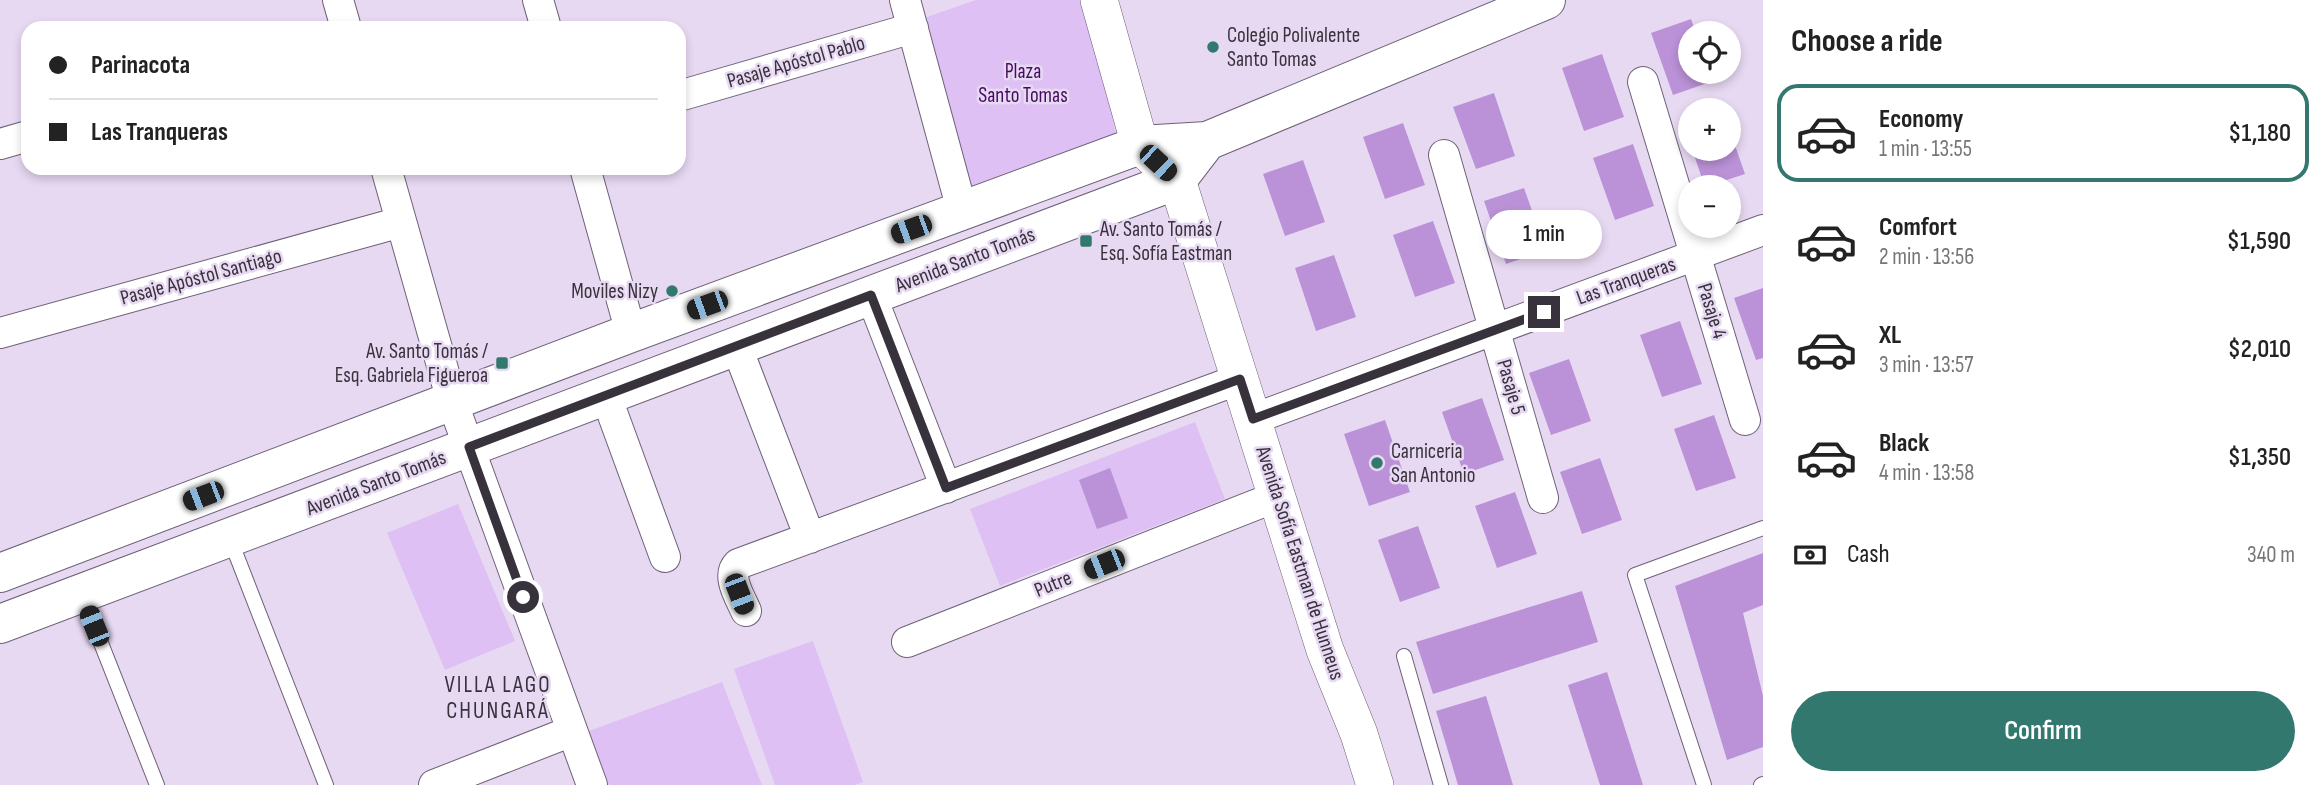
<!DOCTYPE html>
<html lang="en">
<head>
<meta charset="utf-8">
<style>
	body { margin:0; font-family:"Sofia Sans Condensed",sans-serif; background:#f6f6f6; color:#222; height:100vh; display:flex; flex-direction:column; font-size:26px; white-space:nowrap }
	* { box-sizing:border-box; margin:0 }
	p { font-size:23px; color:#767676 }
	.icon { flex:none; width:38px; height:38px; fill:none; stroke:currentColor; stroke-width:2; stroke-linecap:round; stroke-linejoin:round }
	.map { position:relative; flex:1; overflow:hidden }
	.drawer { display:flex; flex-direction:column; background:#fff; width:560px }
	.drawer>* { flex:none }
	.guide { position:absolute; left:21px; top:21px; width:665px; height:154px; border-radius:21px; box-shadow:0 4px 10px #0003; display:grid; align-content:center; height:154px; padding:0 28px; background:#fff }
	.buttons { position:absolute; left:1678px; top:21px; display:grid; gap:14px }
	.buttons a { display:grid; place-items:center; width:63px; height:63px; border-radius:50%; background:#fff; box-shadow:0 4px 10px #0003; font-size:35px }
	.end { position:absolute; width:32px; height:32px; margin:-16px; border:9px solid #38323c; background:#fff; box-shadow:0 0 0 4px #fff }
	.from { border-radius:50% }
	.bubble { position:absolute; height:49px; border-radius:24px; background:#fff; box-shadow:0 4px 10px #0003; font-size:23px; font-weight:600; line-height:49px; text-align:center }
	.car { position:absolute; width:21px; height:42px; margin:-21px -10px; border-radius:9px; box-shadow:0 0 5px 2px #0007; background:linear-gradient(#222 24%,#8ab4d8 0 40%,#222 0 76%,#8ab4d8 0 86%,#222 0) }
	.guide b { display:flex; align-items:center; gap:24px; height:66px; font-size:26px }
	.guide b+b { border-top:2px solid #e0e0e0 }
	.guide i { width:18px; height:18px; background:#222 }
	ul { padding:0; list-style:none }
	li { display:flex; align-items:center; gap:21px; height:98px; margin:0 14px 10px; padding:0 14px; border:4px solid transparent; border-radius:21px }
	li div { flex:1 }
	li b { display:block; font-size:26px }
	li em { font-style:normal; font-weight:600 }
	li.current { border-color:#32786e }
	li>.icon { width:63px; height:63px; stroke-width:1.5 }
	h2 { padding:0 28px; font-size:32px; line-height:84px }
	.pay { display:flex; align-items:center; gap:18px; height:77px; padding:0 28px; font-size:26px }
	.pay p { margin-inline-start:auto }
	.button { display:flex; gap:14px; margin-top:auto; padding:14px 28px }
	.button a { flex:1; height:80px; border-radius:42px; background:#32786e; color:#fff; font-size:28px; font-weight:600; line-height:80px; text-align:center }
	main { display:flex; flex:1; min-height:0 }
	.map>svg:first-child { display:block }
</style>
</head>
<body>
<main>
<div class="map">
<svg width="1763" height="785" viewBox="0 0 1763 785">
	<rect width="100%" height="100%" fill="#e8d9f3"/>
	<path fill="#dec0f4" d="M976,0H1087L1116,134L967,190L921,19Z
		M1195,422L1225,499L1000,586L970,509Z
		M458,504L515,641L445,670L387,533Z
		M813,641L863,782L855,785H775L734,669Z
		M722,682L762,785H609L589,731Z"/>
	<path fill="#bb92d8" d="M1691,19L1696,33H1690V72H1710L1713,81L1673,95L1651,33Z
		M1602,54L1624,117L1584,131L1562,68Z
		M1494,93L1515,156L1476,169L1453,107Z
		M1403,123L1425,185L1385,199L1363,137Z
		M1690,124V144L1684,126Z
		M1729,128L1745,174L1705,187L1692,149H1729Z
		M1633,144L1654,206L1615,220L1593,158Z
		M1303,160L1325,222L1285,236L1263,174Z
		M1524,188L1546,250L1506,264L1484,201Z
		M1433,221L1455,283L1415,297L1393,235Z
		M1334,255L1356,317L1316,331L1295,268Z
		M1763,288V358L1756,360L1734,298Z
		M1680,321L1702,384L1662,397L1640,335Z
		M1569,359L1591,421L1551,435L1529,373Z
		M1482,398L1504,460L1464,474L1442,412Z
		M1714,415L1736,478L1696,491L1674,429Z
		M1385,420L1410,492L1369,506L1344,434Z
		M1600,458L1622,520L1582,534L1560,472Z
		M1110,468L1128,518L1097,529L1079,480Z
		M1515,492L1537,554L1497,568L1475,506Z
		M1418,526L1440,588L1400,602L1378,540Z
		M1763,553V605L1743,613L1763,696V747L1727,760L1675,586Z
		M1582,591L1598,642L1433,694L1416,642Z
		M1607,672L1643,785H1600L1568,685Z
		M1486,696L1513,785H1458L1436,711Z"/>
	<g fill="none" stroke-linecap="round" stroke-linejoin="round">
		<defs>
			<path id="service" d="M230,539L326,785
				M82,595L157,785
				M1404,656L1441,785
				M1704,785L1635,575L1763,528
				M1761,785L1763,784"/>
			<path id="minor" d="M338,0L346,28
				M538,0L546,28
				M905,0L962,210
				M1643,82L1745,420
				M679,96L913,28
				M0,144L28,136
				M1444,155L1543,498
				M386,168L452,401L592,785
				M585,168L631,333
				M871,295L946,488
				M0,333L401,222
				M736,345L810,538
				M606,396L665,557
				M1253,419L1763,230
				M746,611C740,597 726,576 738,564L1240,379
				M907,642L1278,496
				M434,785L572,731"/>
			<path id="tertiary" d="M1099,0L1140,145L1177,180L1325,650L1359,734L1375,785"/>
			<path id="secondary" d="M0,573L631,333L1140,145L1207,141L1546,0
				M0,624L1177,180L1207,141"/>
		</defs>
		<use href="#service" stroke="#6d6177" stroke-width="16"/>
		<use href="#minor" stroke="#6d6177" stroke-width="32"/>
		<use href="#tertiary" stroke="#6d6177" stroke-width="38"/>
		<use href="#secondary" stroke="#6d6177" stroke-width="40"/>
		<use href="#service" stroke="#fff" stroke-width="14"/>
		<use href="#minor" stroke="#fff" stroke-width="30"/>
		<use href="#tertiary" stroke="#fff" stroke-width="37"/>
		<use href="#secondary" stroke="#fff" stroke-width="38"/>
	</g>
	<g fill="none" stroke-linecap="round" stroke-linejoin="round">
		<path stroke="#38323c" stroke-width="9" d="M523,597L469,447L871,295L946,488L1240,379L1253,419L1544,312"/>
	</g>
	<g fill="#32786e" stroke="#e8d9f3" stroke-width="2.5">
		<circle cx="1213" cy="47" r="7"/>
		<rect x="1079" y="234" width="14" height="14" rx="3.5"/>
		<circle cx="672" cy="291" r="7"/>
		<rect x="495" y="356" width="14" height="14" rx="3.5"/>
		<circle cx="1377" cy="463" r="7"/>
	</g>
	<g text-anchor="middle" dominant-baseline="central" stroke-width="5" stroke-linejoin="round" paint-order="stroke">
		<g font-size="21" fill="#38323c" stroke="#e8d9f3" text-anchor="start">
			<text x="1227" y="35">Colegio Polivalente<tspan x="1227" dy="24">Santo Tomas</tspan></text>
			<text x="1100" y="229">Av. Santo Tomás /<tspan x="1100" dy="24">Esq. Sofía Eastman</tspan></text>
			<text x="658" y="291" text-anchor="end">Moviles Nizy</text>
			<text x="488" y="351" text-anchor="end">Av. Santo Tomás /<tspan x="488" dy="24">Esq. Gabriela Figueroa</tspan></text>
			<text x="1391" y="451">Carniceria<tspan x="1391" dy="24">San Antonio</tspan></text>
		</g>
		<g font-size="21" fill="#38323c" stroke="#e8d9f3">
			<text transform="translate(796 62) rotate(-16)">Pasaje Apóstol Pablo</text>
			<text transform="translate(965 260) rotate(-21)">Avenida Santo Tomás</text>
			<text transform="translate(201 277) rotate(-15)">Pasaje Apóstol Santiago</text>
			<text transform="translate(1626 281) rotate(-20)">Las Tranqueras</text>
			<text transform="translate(1712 311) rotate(73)">Pasaje 4</text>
			<text transform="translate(1511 387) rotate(74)">Pasaje 5</text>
			<text transform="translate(376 483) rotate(-21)">Avenida Santo Tomás</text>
			<text transform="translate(1300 563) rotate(72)">Avenida Sofía Eastman de Hunneus</text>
			<text transform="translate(1053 584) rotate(-22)">Putre</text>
		</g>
		<g font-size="21" fill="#450c61" stroke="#e8d9f3">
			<text x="1023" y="71">Plaza<tspan x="1023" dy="24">Santo Tomas</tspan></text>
		</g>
		<g font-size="23" letter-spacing="2" fill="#38323c" stroke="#e8d9f3">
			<text x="498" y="685">VILLA LAGO<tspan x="498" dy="26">CHUNGARÁ</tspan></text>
		</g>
	</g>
</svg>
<div class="buttons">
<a><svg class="icon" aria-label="locate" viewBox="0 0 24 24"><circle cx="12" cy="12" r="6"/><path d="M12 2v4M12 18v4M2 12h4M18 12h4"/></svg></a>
<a>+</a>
<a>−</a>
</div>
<i class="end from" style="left:523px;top:597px"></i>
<i class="end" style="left:1544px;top:312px"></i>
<div class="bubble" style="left:1486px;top:210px;width:116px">1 min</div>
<i class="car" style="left:1158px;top:163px;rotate:133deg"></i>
<i class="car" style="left:911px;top:229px;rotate:250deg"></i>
<i class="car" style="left:707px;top:305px;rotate:250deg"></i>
<i class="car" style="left:203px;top:496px;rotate:249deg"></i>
<i class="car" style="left:1104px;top:564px;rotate:248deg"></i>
<i class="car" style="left:739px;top:594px;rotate:159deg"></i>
<i class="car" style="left:94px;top:626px;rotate:338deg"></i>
<div class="guide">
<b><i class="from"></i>Parinacota</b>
<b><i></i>Las Tranqueras</b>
</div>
</div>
<section class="drawer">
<h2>Choose a ride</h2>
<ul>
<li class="current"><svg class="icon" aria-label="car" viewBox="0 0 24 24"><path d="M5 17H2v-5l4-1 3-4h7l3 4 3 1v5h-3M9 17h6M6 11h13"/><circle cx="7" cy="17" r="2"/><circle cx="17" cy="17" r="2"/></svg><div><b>Economy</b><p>1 min · 13:55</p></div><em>$1,180</em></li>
<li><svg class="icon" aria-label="car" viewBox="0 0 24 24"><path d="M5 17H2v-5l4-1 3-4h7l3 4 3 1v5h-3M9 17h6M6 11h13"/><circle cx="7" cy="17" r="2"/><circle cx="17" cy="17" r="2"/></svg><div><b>Comfort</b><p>2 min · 13:56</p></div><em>$1,590</em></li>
<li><svg class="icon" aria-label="car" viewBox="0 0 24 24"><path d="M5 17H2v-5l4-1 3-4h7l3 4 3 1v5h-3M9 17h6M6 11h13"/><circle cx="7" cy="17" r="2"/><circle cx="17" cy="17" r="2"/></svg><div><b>XL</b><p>3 min · 13:57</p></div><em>$2,010</em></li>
<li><svg class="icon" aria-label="car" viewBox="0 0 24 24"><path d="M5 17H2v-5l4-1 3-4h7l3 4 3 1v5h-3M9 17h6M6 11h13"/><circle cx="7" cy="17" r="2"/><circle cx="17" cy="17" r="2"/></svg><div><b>Black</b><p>4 min · 13:58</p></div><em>$1,350</em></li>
</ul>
<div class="pay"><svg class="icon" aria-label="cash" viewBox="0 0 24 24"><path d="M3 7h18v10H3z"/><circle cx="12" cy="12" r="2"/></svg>Cash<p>340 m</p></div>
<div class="button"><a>Confirm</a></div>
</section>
</main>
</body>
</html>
